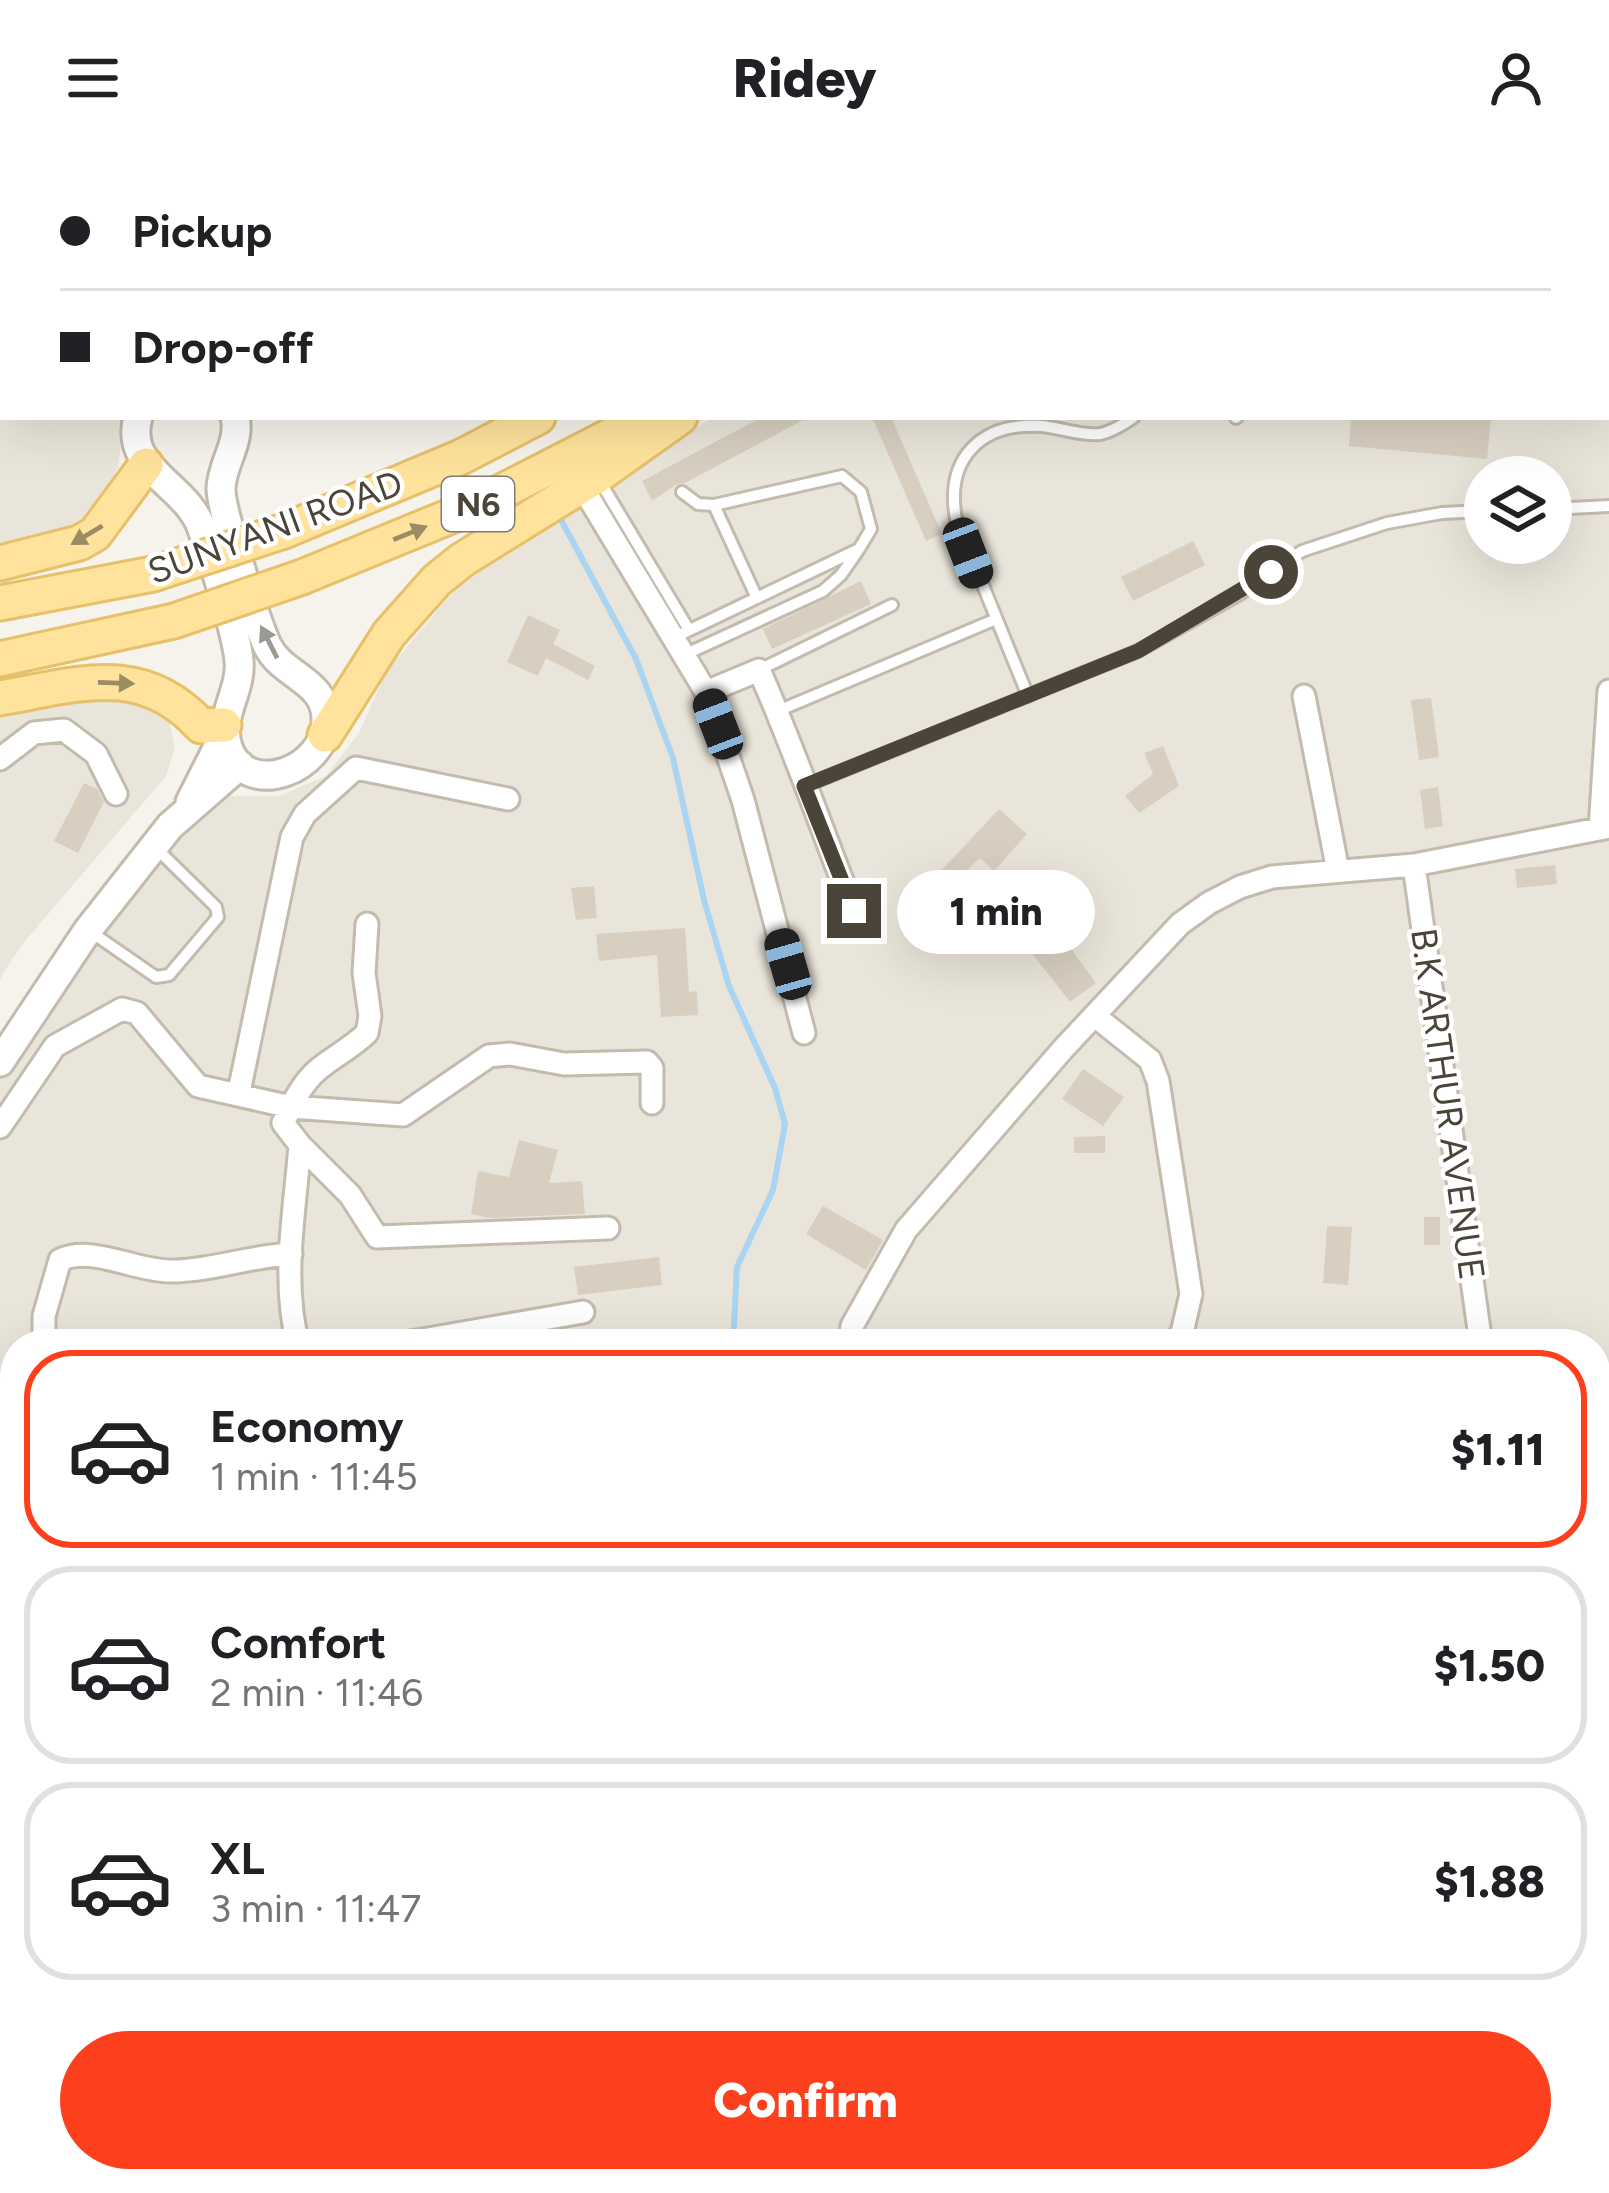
<!DOCTYPE html>
<html lang="en">
<head>
<meta charset="utf-8">
<style>
	body { margin:0; font-family:Figtree,sans-serif; background:#f6f6f6; color:#202124; height:100vh; display:flex; flex-direction:column; font-size:45px; white-space:nowrap }
	* { box-sizing:border-box; margin:0 }
	p { font-size:39px; color:#757577 }
	.icon { flex:none; width:66px; height:66px; fill:none; stroke:currentColor; stroke-width:2; stroke-linecap:round; stroke-linejoin:round }
	.map { position:relative; flex:1; overflow:hidden }
	.side { position:absolute; left:0px; top:1173px; width:1611px; height:864px; display:flex; flex-direction:column; background:#fff; border-radius:48px 48px 0 0; box-shadow:0 12px 48px #0002 }
	.side>* { flex:none }
	.top-card { position:absolute; left:0px; top:0px; width:1611px; height:264px; box-shadow:0 12px 48px #0002; display:grid; align-content:center; height:264px; padding:0 60px; background:#fff }
	.fabs { position:absolute; left:1464px; top:300px; display:grid; gap:24px }
	.fabs a { display:grid; place-items:center; width:108px; height:108px; border-radius:50%; background:#fff; box-shadow:0 12px 48px #0002; font-size:60px }
	.end { position:absolute; width:54px; height:54px; margin:-27px; border:15px solid #4b4439; background:#fff; box-shadow:0 0 0 6px #fff }
	.from { border-radius:50% }
	.bubble { position:absolute; height:84px; border-radius:42px; background:#fff; box-shadow:0 12px 48px #0002; font-size:39px; font-weight:800; line-height:84px; text-align:center }
	.car { position:absolute; width:36px; height:72px; margin:-36px -18px; border-radius:15px; box-shadow:0 0 9px 3px #0007; background:linear-gradient(#222 24%,#8ab4d8 0 40%,#222 0 76%,#8ab4d8 0 86%,#222 0) }
	.top-card b { display:flex; align-items:center; gap:42px; height:114px; font-size:45px }
	.top-card b+b { border-top:3px solid #e0e0e0 }
	.top-card i { width:30px; height:30px; background:#202124 }
	ul { padding:21px 0 0; list-style:none }
	li { display:flex; align-items:center; gap:36px; height:198px; margin:0 24px 18px; padding:0 36px; border:6px solid #e0e0e0; border-radius:48px }
	li div { flex:1 }
	li b { display:block; font-size:45px }
	li em { font-style:normal; font-weight:800 }
	li.current { border-color:#fc3f1d }
	li>.icon { width:108px; height:108px; stroke-width:1.5 }
	.button { display:flex; gap:24px; margin-top:auto; padding:24px 60px }
	.button a { flex:1; height:138px; border-radius:72px; background:#fc3f1d; color:#fff; font-size:48px; font-weight:800; line-height:138px; text-align:center }
	header { display:flex; justify-content:space-between; align-items:center; height:156px; padding:0 60px; background:#fff; font-size:54px; font-weight:800 }
	.map>svg:first-child { display:block }
</style>
</head>
<body>
<header><svg class="icon" aria-label="menu" viewBox="0 0 24 24"><path d="M4 6h16M4 12h16M4 18h16"/></svg>Ridey<svg class="icon" aria-label="person" viewBox="0 0 24 24"><circle cx="12" cy="8" r="4"/><path d="M4 21q1-7 8-7t8 7"/></svg></header>
<div class="map">
<svg width="1609" height="2037" viewBox="0 0 1609 2037">
	<rect width="100%" height="100%" fill="#f6f3ec"/>
	<path fill="#eae5da" fill-rule="evenodd" d="M0,0H943L3,3V261H124L118,312L85,369L0,403Z
		M1199,0H1609V2037H0V910L162,687L224,640H279L326,620L359,577L386,516L478,406L599,335L713,261H1608V3H1192ZM1485,321H1551V387H1485ZM15,1188H1596V2022H15Z
		M139,539L168,559L175,592L166,620L20,791L0,823V545Z"/>
	<g fill="none" stroke-linecap="round" stroke-linejoin="round">
		<path stroke="#a9d4f2" stroke-width="6" d="M0,105H3
			M560,362L636,503L673,602L704,744L729,830L775,932L785,968L773,1034L737,1111L733,1188
			M761,2037L762,2022"/>
	</g>
	<path fill="#d8cfc1" d="M762,261H809L685,327L677,328L652,345L642,325Z
		M872,261H891L942,378L926,385Z
		M1351,261H1491L1487,303L1349,290Z
		M1193,385L1205,409L1133,445L1121,421Z
		M861,425L871,448L772,493L763,473Z
		M528,459L560,474L553,488L595,510L588,524L546,502L538,520L507,506Z
		M1431,542L1439,601L1419,604L1411,544Z
		M1163,590L1179,630L1139,657L1125,640L1153,618L1144,597Z
		M84,627L97,633L104,646L78,697L54,685Z
		M1438,631L1443,670L1425,673L1420,634Z
		M999,653L1027,678L994,715L980,702L950,730L938,718Z
		M1555,709L1557,728L1517,732L1515,713Z
		M594,730L597,762L576,764L571,732Z
		M927,744L952,763L941,778L915,758Z
		M685,772L689,836L697,835L698,859L661,861L657,799L599,805L596,778Z
		M1059,776L1096,827L1070,846L1031,796Z
		M1083,913L1124,941L1103,970L1062,943Z
		M1105,980V997H1074V981Z
		M519,984L558,994L549,1027L582,1025L585,1058L489,1062L471,1058L478,1015L509,1021Z
		M823,1050L883,1084L866,1114L806,1078Z
		M1424,1061H1440V1089H1424Z
		M1327,1070L1352,1071L1348,1129L1323,1127Z
		M659,1101L662,1129L578,1139L574,1111Z
		M2,1312L15,1313V1350L0,1349Z
		M0,1447H15V1486L0,1485Z
		M873,2022L919,2023V2037H873Z
		M1071,2022H1168L1169,2037H1072Z
		M1254,2022H1284L1303,2037H1273Z"/>
	<g fill="none" stroke-linecap="round" stroke-linejoin="round">
		<defs>
			<path id="service" d="M1173,0V3
				M1266,0V3
				M1557,0V3
				M1608,135H1609
				M1236,262L1237,261
				M598,322L689,474
				M714,349L756,440
				M1551,353L1609,350
				M673,482L859,393L871,373L861,336L842,320L714,349L698,348L682,336
				M684,499L823,435L841,419L857,396
				M759,514L892,449
				M1028,540L956,363C945,303 980,266 1042,270C1061,272 1081,280 1100,278C1111,276 1124,268 1134,261
				M780,554L994,464
				M807,629L1138,495L1240,438L1302,395L1387,367L1442,357L1485,355
				M91,776L156,821L169,819L218,761L216,751L155,691
				M314,2037L315,2022"/>
			<path id="minor" d="M790,0L792,3
				M0,150H3
				M581,329L706,536L743,644L804,877
				M706,536L759,514C794,592 822,675 854,755
				M1304,540L1338,715
				M0,603L34,577L64,574L96,598L116,638
				M1600,673L1609,535
				M1414,709L1481,1188
				M367,768L364,817L370,860L367,877C333,908 314,904 291,951L403,959L489,900L510,898L564,908L647,906L652,912V947
				M1095,860L1150,904L1158,925L1191,1138L1182,1177L1172,1188
				M239,936L292,681L305,658L356,612L508,643
				M0,971L55,890L122,853L137,857L198,930L291,951L283,967L300,989C295,1054 281,1124 298,1188
				M300,989L350,1039L377,1081L608,1072
				M44,1188V1160L60,1104C92,1089 135,1115 170,1115C211,1115 250,1100 291,1098
				M399,1188L583,1156
				M849,1188L852,1170L906,1074L1063,893L1180,768L1209,747L1240,731L1272,721L1414,709L1609,671
				M1596,1340L1609,1338
				M0,1535L15,1546
				M1596,1659L1609,1658
				M1596,1823L1609,1822
				M0,1935L15,1943
				M1596,2020L1602,2037
				M75,2022L85,2037
				M1000,2022L1001,2037
				M487,2037L490,2022
				M1216,2037L1225,2022"/>
			<path id="tertiary" d="M138,261C123,314 187,328 202,373C213,406 236,472 239,505C242,536 216,562 229,594C250,644 326,612 326,565C327,524 282,521 267,489C257,467 220,352 221,332C222,307 241,286 235,261
				M190,646L225,577
				M0,906L88,774L170,670L240,609"/>
			<path id="primary" d="M1027,3L1034,0
				M1148,3L1155,0
				M284,375L461,301L538,261
				M0,407L79,387L95,378L146,309
				M302,421L468,353L647,261
				M0,447L153,418
				M0,503L174,465
				M0,542C77,529 141,504 201,570L224,569
				M325,579L389,478L437,424L462,404L597,320L680,261"/>
		</defs>
		<use href="#service" stroke="#c2bbae" stroke-width="16"/>
		<use href="#minor" stroke="#c2bbae" stroke-width="27"/>
		<use href="#tertiary" stroke="#c2bbae" stroke-width="33"/>
		<use href="#primary" stroke="#e6c16a" stroke-width="39"/>
		<path stroke="#c4b79f" stroke-width="3" stroke-dasharray="6 6" stroke-linecap="butt" d="M1596,1903H1609"/>
		<use href="#service" stroke="#fff" stroke-width="10"/>
		<use href="#minor" stroke="#fff" stroke-width="21"/>
		<use href="#tertiary" stroke="#fff" stroke-width="27"/>
		<use href="#primary" stroke="#ffe39c" stroke-width="33"/>
		<defs>
			<path id="primary-bridge" d="M153,418L284,375
				M174,465L302,421"/>
		</defs>
		<use href="#primary-bridge" stroke="#e6c16a" stroke-width="39" stroke-linecap="butt"/>
		<use href="#primary-bridge" stroke="#ffe39c" stroke-width="33"/>
	</g>
	<defs><path id="oneway-solid" d="M-6-.8H1V-3.2L6.5 0L1 3.2V.8H-6Z" transform="scale(3)"/></defs>
	<g fill="#9c8c66">
		<use href="#oneway-solid" transform="translate(410 377) rotate(-22)"/>
		<use href="#oneway-solid" transform="translate(87 379) rotate(149)"/>
		<use href="#oneway-solid" transform="translate(116 527) rotate(2)"/>
	</g>
	<use fill="#9c9892" href="#oneway-solid" transform="translate(269 486) rotate(-117)"/>
	<g fill="none" stroke-linecap="round" stroke-linejoin="round">
		<path stroke="#4b4439" stroke-width="15" d="M854,755L804,630L1138,495L1271,416"/>
	</g>
	<g text-anchor="middle" dominant-baseline="central" stroke-width="9" stroke-linejoin="round" paint-order="stroke">
		<rect fill="#fff" stroke="#817c74" stroke-width="3" x="442" y="321" width="72" height="54" rx="9"/>
		<g font-size="33" font-weight="bold" fill="#4b4439">
			<text x="478" y="348">N6</text>
		</g>
		<g font-size="36" fill="#4b4439" stroke="#fff">
			<text transform="translate(275 371) rotate(-20)">SUNYANI ROAD</text>
			<text transform="translate(1448 948) rotate(82)">B.K ARTHUR AVENUE</text>
		</g>
	</g>
</svg>
<div class="fabs">
<a><svg class="icon" aria-label="layers" viewBox="0 0 24 24"><path d="M12 4l9 5-9 5-9-5zM3 14l9 5 9-5"/></svg></a>
</div>
<i class="end from" style="left:1271px;top:416px"></i>
<i class="end" style="left:854px;top:755px"></i>
<div class="bubble" style="left:897px;top:714px;width:198px">1 min</div>
<i class="car" style="left:968px;top:397px;rotate:159deg"></i>
<i class="car" style="left:718px;top:568px;rotate:339deg"></i>
<i class="car" style="left:788px;top:808px;rotate:344deg"></i>
<div class="top-card">
<b><i class="from"></i>Pickup</b>
<b><i></i>Drop-off</b>
</div>
<section class="side">
<ul>
<li class="current"><svg class="icon" aria-label="car" viewBox="0 0 24 24"><path d="M5 17H2v-5l4-1 3-4h7l3 4 3 1v5h-3M9 17h6M6 11h13"/><circle cx="7" cy="17" r="2"/><circle cx="17" cy="17" r="2"/></svg><div><b>Economy</b><p>1 min · 11:45</p></div><em>$1.11</em></li>
<li><svg class="icon" aria-label="car" viewBox="0 0 24 24"><path d="M5 17H2v-5l4-1 3-4h7l3 4 3 1v5h-3M9 17h6M6 11h13"/><circle cx="7" cy="17" r="2"/><circle cx="17" cy="17" r="2"/></svg><div><b>Comfort</b><p>2 min · 11:46</p></div><em>$1.50</em></li>
<li><svg class="icon" aria-label="car" viewBox="0 0 24 24"><path d="M5 17H2v-5l4-1 3-4h7l3 4 3 1v5h-3M9 17h6M6 11h13"/><circle cx="7" cy="17" r="2"/><circle cx="17" cy="17" r="2"/></svg><div><b>XL</b><p>3 min · 11:47</p></div><em>$1.88</em></li>
</ul>
<div class="button"><a>Confirm</a></div>
</section>
</div>
</body>
</html>
